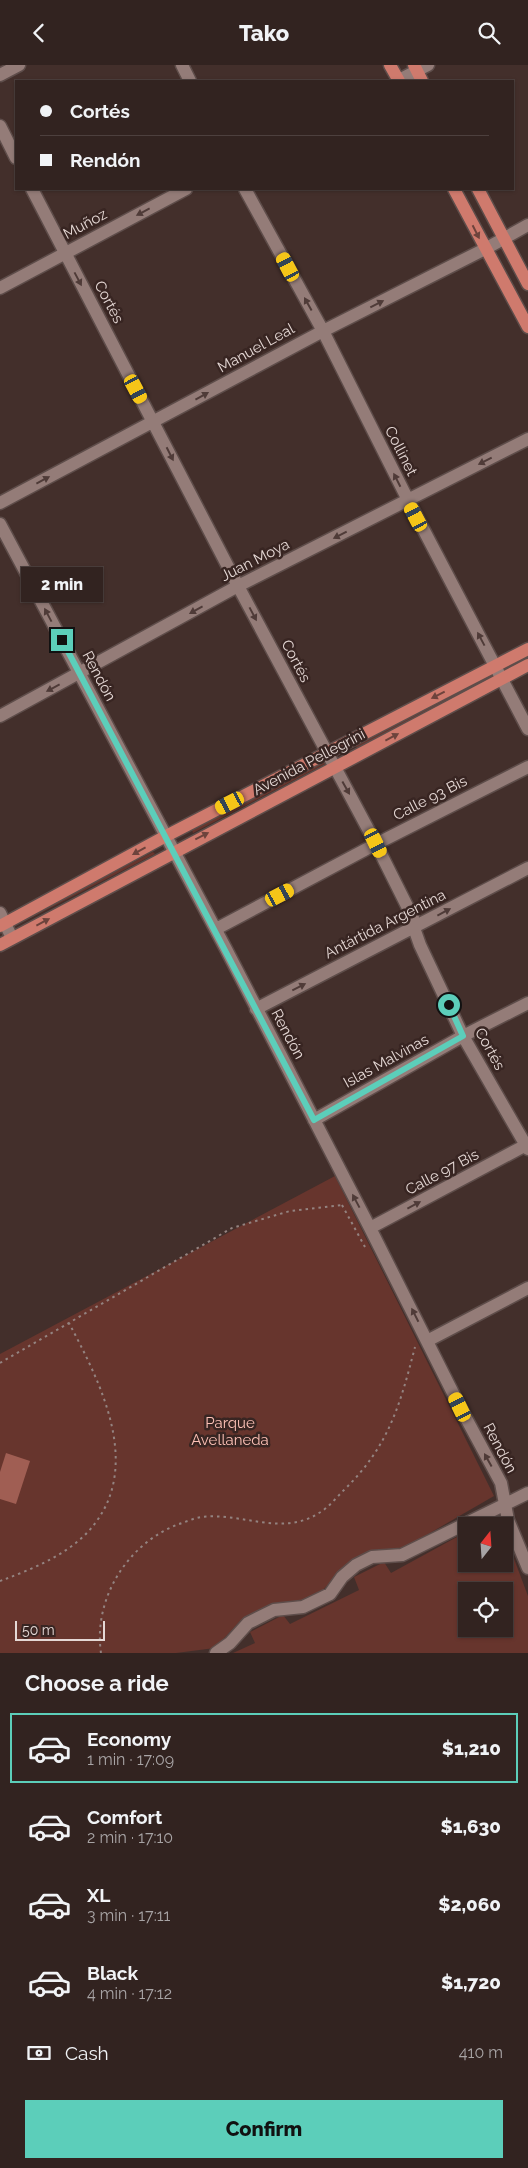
<!DOCTYPE html>
<html lang="en">
<head>
<meta charset="utf-8">
<style>
	body { margin:0; font-family:Raleway,sans-serif; background:#3d2f2d; color:#f1f3f6; height:100vh; display:flex; flex-direction:column; font-size:19px; white-space:nowrap }
	* { box-sizing:border-box; margin:0 }
	p { font-size:16px; color:#a8a4a5 }
	.icon { flex:none; width:28px; height:28px; fill:none; stroke:currentColor; stroke-width:2; stroke-linecap:round; stroke-linejoin:round }
	.map { position:relative; height:1588px; overflow:hidden }
	.details { display:flex; flex-direction:column; background:#322320; flex:1 }
	.details>* { flex:none }
	.banner { position:absolute; left:15px; top:15px; width:499px; height:110px; border-radius:0px; box-shadow:0 1px 4px #0004,0 0 0 1px #4d403e; display:grid; align-content:center; height:110px; padding:0 25px; background:#322320 }
	.needle { width:32px; rotate:17deg }
	.fabs { position:absolute; left:458px; top:1452px; display:grid; gap:10px }
	.fabs a { display:grid; place-items:center; width:55px; height:55px; border-radius:0px; background:#322320; box-shadow:0 1px 4px #0004,0 0 0 1px #4d403e; font-size:25px }
	.scale { position:absolute; left:15px; bottom:12px; width:90px; box-sizing:border-box; padding-left:5px; border:2px solid #e5d8d5; border-top:0; font-size:14px; line-height:18px; white-space:nowrap; color:#e5d8d5; -webkit-text-stroke:4px #382522; paint-order:stroke }
	.end { position:absolute; width:22px; height:22px; margin:-11px; border:6px solid #5cceba; background:#111; box-shadow:0 0 0 2px #111 }
	.from { border-radius:50% }
	.bubble { position:absolute; height:35px; border-radius:0px; background:#322320; box-shadow:0 1px 4px #0004,0 0 0 1px #4d403e; font-size:16px; font-weight:800; line-height:35px; text-align:center }
	.car { position:absolute; width:15px; height:30px; margin:-15px -8px; border-radius:6px; box-shadow:0 0 4px 1px #0007; background:linear-gradient(#f5c518 24%,#345 0 40%,#f5c518 0 76%,#345 0 86%,#f5c518 0) }
	.banner b { display:flex; align-items:center; gap:18px; height:48px; font-size:19px }
	.banner b+b { border-top:1px solid #4d403e }
	.banner i { width:12px; height:12px; background:#f1f3f6 }
	ul { padding:0; list-style:none }
	li { display:flex; align-items:center; gap:15px; height:70px; margin:0 10px 8px; padding:0 15px; border:2px solid transparent; border-radius:0px }
	li div { flex:1 }
	li b { display:block; font-size:19px }
	li em { font-style:normal; font-weight:800 }
	li.selected { border-color:#5cceba }
	li>.icon { width:45px; height:45px; stroke-width:1.5 }
	h2 { padding:0 25px; font-size:22px; line-height:60px }
	.pay { display:flex; align-items:center; gap:12px; height:55px; padding:0 25px; font-size:19px }
	.pay p { margin-inline-start:auto }
	.primary-button { display:flex; gap:10px; margin-top:auto; padding:10px 25px }
	.primary-button a { flex:1; height:58px; border-radius:0px; background:#5cceba; color:#111; font-size:20px; font-weight:800; line-height:58px; text-align:center }
	header { display:flex; justify-content:space-between; align-items:center; height:65px; padding:0 25px; background:#322320; font-size:22px; font-weight:800 }
	.map>svg:first-child { display:block }
</style>
</head>
<body>
<header><svg class="icon" aria-label="back" viewBox="0 0 24 24"><path d="M15 5l-7 7 7 7"/></svg>Tako<svg class="icon" aria-label="search" viewBox="0 0 24 24"><circle cx="10" cy="10" r="6"/><path d="M15 15l6 6"/></svg></header>
<div class="map">
<svg width="528" height="1588" viewBox="0 0 528 1588">
	<rect width="100%" height="100%" fill="#432f2b"/>
	<path fill="#67352d" fill-rule="evenodd" d="M488,612L489,615L357,683L356,681Z
		M324,697L325,699L193,768L192,765Z
		M153,787L155,789L23,857L21,855Z
		M335,1111L494,1431L404,1483L373,1485L345,1501L321,1527L298,1538L275,1539L242,1554L215,1583L176,1588H0V1289Z
		M466,1467V1499H504V1467L528,1531V1588H233L255,1578L250,1567L283,1550L290,1559L359,1525L354,1512L384,1497L391,1508ZM466,1526H504V1564H466Z"/>
	<path fill="#a05e53" d="M6,1388L30,1396L16,1439L0,1434V1407Z"/>
	<g fill="none" stroke-linecap="round" stroke-linejoin="round">
		<defs>
			<path id="minor" d="M182,0L190,16
				M0,10L19,0
				M397,16L428,0
				M0,61L16,93
				M32,124L238,521L376,779L413,853L414,863L420,880L463,971L528,1084
				M245,124L323,266L408,435L528,664
				M0,223L186,124
				M0,438L323,266L485,184L528,160
				M0,459L226,884L370,1163L460,1342L501,1418L508,1455L528,1503
				M0,651L238,521L528,374
				M0,848L12,873
				M216,864L376,779L528,702
				M256,944L528,803
				M314,1055L463,971L528,938
				M370,1163L528,1079
				M427,1276L528,1223
				M216,1588L230,1578L248,1558L274,1545L303,1542L330,1529L342,1512L356,1500L372,1492L402,1490L528,1428"/>
			<path id="major" d="M390,0L399,16
				M414,0L422,16
				M454,124L528,262
				M478,124L528,219
				M0,861L166,771L528,584
				M0,880L528,600"/>
		</defs>
		<use href="#minor" stroke="#5e4d4a" stroke-width="15"/>
		<use href="#major" stroke="#5e4d4a" stroke-width="15"/>
		<path stroke="#948380" stroke-width="2" stroke-dasharray="2.5 4" stroke-linecap="butt" d="M342,1140L365,1182
			M0,1298L232,1163L290,1146L343,1140
			M0,1516C33,1504 75,1487 96,1457C141,1396 99,1315 69,1258
			M101,1588C93,1533 128,1478 179,1459C186,1457 194,1453 201,1452C241,1447 282,1472 319,1448C328,1443 336,1433 344,1425C389,1381 400,1340 415,1282"/>
		<use href="#minor" stroke="#947c78" stroke-width="12"/>
		<use href="#major" stroke="#cf7a6d" stroke-width="12"/>
	</g>
	<defs><path id="oneway-solid" d="M-6-.8H1V-3.2L6.5 0L1 3.2V.8H-6Z" transform="scale(1.25)"/></defs>
	<g fill="#4f3b38">
		<use href="#oneway-solid" transform="translate(143 147) rotate(152)"/>
		<use href="#oneway-solid" transform="translate(78 214) rotate(62)"/>
		<use href="#oneway-solid" transform="translate(308 239) rotate(-119)"/>
		<use href="#oneway-solid" transform="translate(377 239) rotate(-27)"/>
		<use href="#oneway-solid" transform="translate(202 331) rotate(-29)"/>
		<use href="#oneway-solid" transform="translate(170 389) rotate(63)"/>
		<use href="#oneway-solid" transform="translate(485 396) rotate(153)"/>
		<use href="#oneway-solid" transform="translate(43 415) rotate(-28)"/>
		<use href="#oneway-solid" transform="translate(397 415) rotate(-117)"/>
		<use href="#oneway-solid" transform="translate(340 470) rotate(153)"/>
		<use href="#oneway-solid" transform="translate(196 545) rotate(151)"/>
		<use href="#oneway-solid" transform="translate(253 549) rotate(62)"/>
		<use href="#oneway-solid" transform="translate(48 550) rotate(-118)"/>
		<use href="#oneway-solid" transform="translate(481 574) rotate(-118)"/>
		<use href="#oneway-solid" transform="translate(53 623) rotate(152)"/>
		<use href="#oneway-solid" transform="translate(346 723) rotate(61)"/>
		<use href="#oneway-solid" transform="translate(444 847) rotate(-28)"/>
		<use href="#oneway-solid" transform="translate(299 922) rotate(-27)"/>
		<use href="#oneway-solid" transform="translate(356 1136) rotate(-118)"/>
		<use href="#oneway-solid" transform="translate(414 1140) rotate(-28)"/>
		<use href="#oneway-solid" transform="translate(415 1250) rotate(-117)"/>
		<use href="#oneway-solid" transform="translate(488 1395) rotate(-119)"/>
	</g>
	<g fill="#6d433c">
		<use href="#oneway-solid" transform="translate(476 167) rotate(63)"/>
		<use href="#oneway-solid" transform="translate(438 630) rotate(153)"/>
		<use href="#oneway-solid" transform="translate(392 672) rotate(-28)"/>
		<use href="#oneway-solid" transform="translate(202 771) rotate(-27)"/>
		<use href="#oneway-solid" transform="translate(139 786) rotate(151)"/>
		<use href="#oneway-solid" transform="translate(43 857) rotate(-28)"/>
	</g>
	<g fill="none" stroke-linecap="round" stroke-linejoin="round">
		<path stroke="#5cceba" stroke-width="6" d="M62,575L314,1055L463,971L449,940"/>
	</g>
	<g text-anchor="middle" dominant-baseline="central" stroke-width="5" stroke-linejoin="round" paint-order="stroke">
		<g font-size="15" fill="#e5d8d5" stroke="#382522">
			<text transform="translate(85 159) rotate(-28)">Muñoz</text>
			<text transform="translate(109 237) rotate(62)">Cortés</text>
			<text transform="translate(256 283) rotate(-29)">Manuel Leal</text>
			<text transform="translate(401 386) rotate(63)">Collinet</text>
			<text transform="translate(255 495) rotate(-27)">Juan Moya</text>
			<text transform="translate(296 596) rotate(62)">Cortés</text>
			<text transform="translate(99 611) rotate(62)">Rendón</text>
			<text transform="translate(309 697) rotate(-28)">Avenida Pellegrini</text>
			<text transform="translate(430 733) rotate(-27)">Calle 93 Bis</text>
			<text transform="translate(385 859) rotate(-27)">Antártida Argentina</text>
			<text transform="translate(288 969) rotate(62)">Rendón</text>
			<text transform="translate(490 984) rotate(61)">Cortés</text>
			<text transform="translate(386 996) rotate(-29)">Islas Malvinas</text>
			<text transform="translate(442 1107) rotate(-28)">Calle 97 Bis</text>
			<text transform="translate(500 1383) rotate(62)">Rendón</text>
		</g>
		<g font-size="15" fill="#fdc1b6" stroke="#382522">
			<text x="230" y="1358">Parque<tspan x="230" dy="17">Avellaneda</tspan></text>
		</g>
	</g>
</svg>
<div class="fabs">
<a><svg class="needle" viewBox="-14 -14 28 28"><path d="M0-13l5 13h-10z" fill="#e53935"/><path d="M0 13l5-13h-10z" fill="#a8a4a5"/></svg></a>
<a><svg class="icon" aria-label="locate" viewBox="0 0 24 24"><circle cx="12" cy="12" r="6"/><path d="M12 2v4M12 18v4M2 12h4M18 12h4"/></svg></a>
</div>
<div class="scale">50 m</div>
<i class="end from" style="left:449px;top:940px"></i>
<i class="end" style="left:62px;top:575px"></i>
<div class="bubble" style="left:21px;top:502px;width:82px">2 min</div>
<i class="car" style="left:288px;top:202px;rotate:332deg"></i>
<i class="car" style="left:136px;top:324px;rotate:152deg"></i>
<i class="car" style="left:416px;top:452px;rotate:332deg"></i>
<i class="car" style="left:230px;top:738px;rotate:243deg"></i>
<i class="car" style="left:376px;top:778px;rotate:154deg"></i>
<i class="car" style="left:280px;top:830px;rotate:62deg"></i>
<i class="car" style="left:460px;top:1342px;rotate:334deg"></i>
<div class="banner">
<b><i class="from"></i>Cortés</b>
<b><i></i>Rendón</b>
</div>
</div>
<section class="details">
<h2>Choose a ride</h2>
<ul>
<li class="selected"><svg class="icon" aria-label="car" viewBox="0 0 24 24"><path d="M5 17H2v-5l4-1 3-4h7l3 4 3 1v5h-3M9 17h6M6 11h13"/><circle cx="7" cy="17" r="2"/><circle cx="17" cy="17" r="2"/></svg><div><b>Economy</b><p>1 min · 17:09</p></div><em>$1,210</em></li>
<li><svg class="icon" aria-label="car" viewBox="0 0 24 24"><path d="M5 17H2v-5l4-1 3-4h7l3 4 3 1v5h-3M9 17h6M6 11h13"/><circle cx="7" cy="17" r="2"/><circle cx="17" cy="17" r="2"/></svg><div><b>Comfort</b><p>2 min · 17:10</p></div><em>$1,630</em></li>
<li><svg class="icon" aria-label="car" viewBox="0 0 24 24"><path d="M5 17H2v-5l4-1 3-4h7l3 4 3 1v5h-3M9 17h6M6 11h13"/><circle cx="7" cy="17" r="2"/><circle cx="17" cy="17" r="2"/></svg><div><b>XL</b><p>3 min · 17:11</p></div><em>$2,060</em></li>
<li><svg class="icon" aria-label="car" viewBox="0 0 24 24"><path d="M5 17H2v-5l4-1 3-4h7l3 4 3 1v5h-3M9 17h6M6 11h13"/><circle cx="7" cy="17" r="2"/><circle cx="17" cy="17" r="2"/></svg><div><b>Black</b><p>4 min · 17:12</p></div><em>$1,720</em></li>
</ul>
<div class="pay"><svg class="icon" aria-label="cash" viewBox="0 0 24 24"><path d="M3 7h18v10H3z"/><circle cx="12" cy="12" r="2"/></svg>Cash<p>410 m</p></div>
<div class="primary-button"><a>Confirm</a></div>
</section>
</body>
</html>
